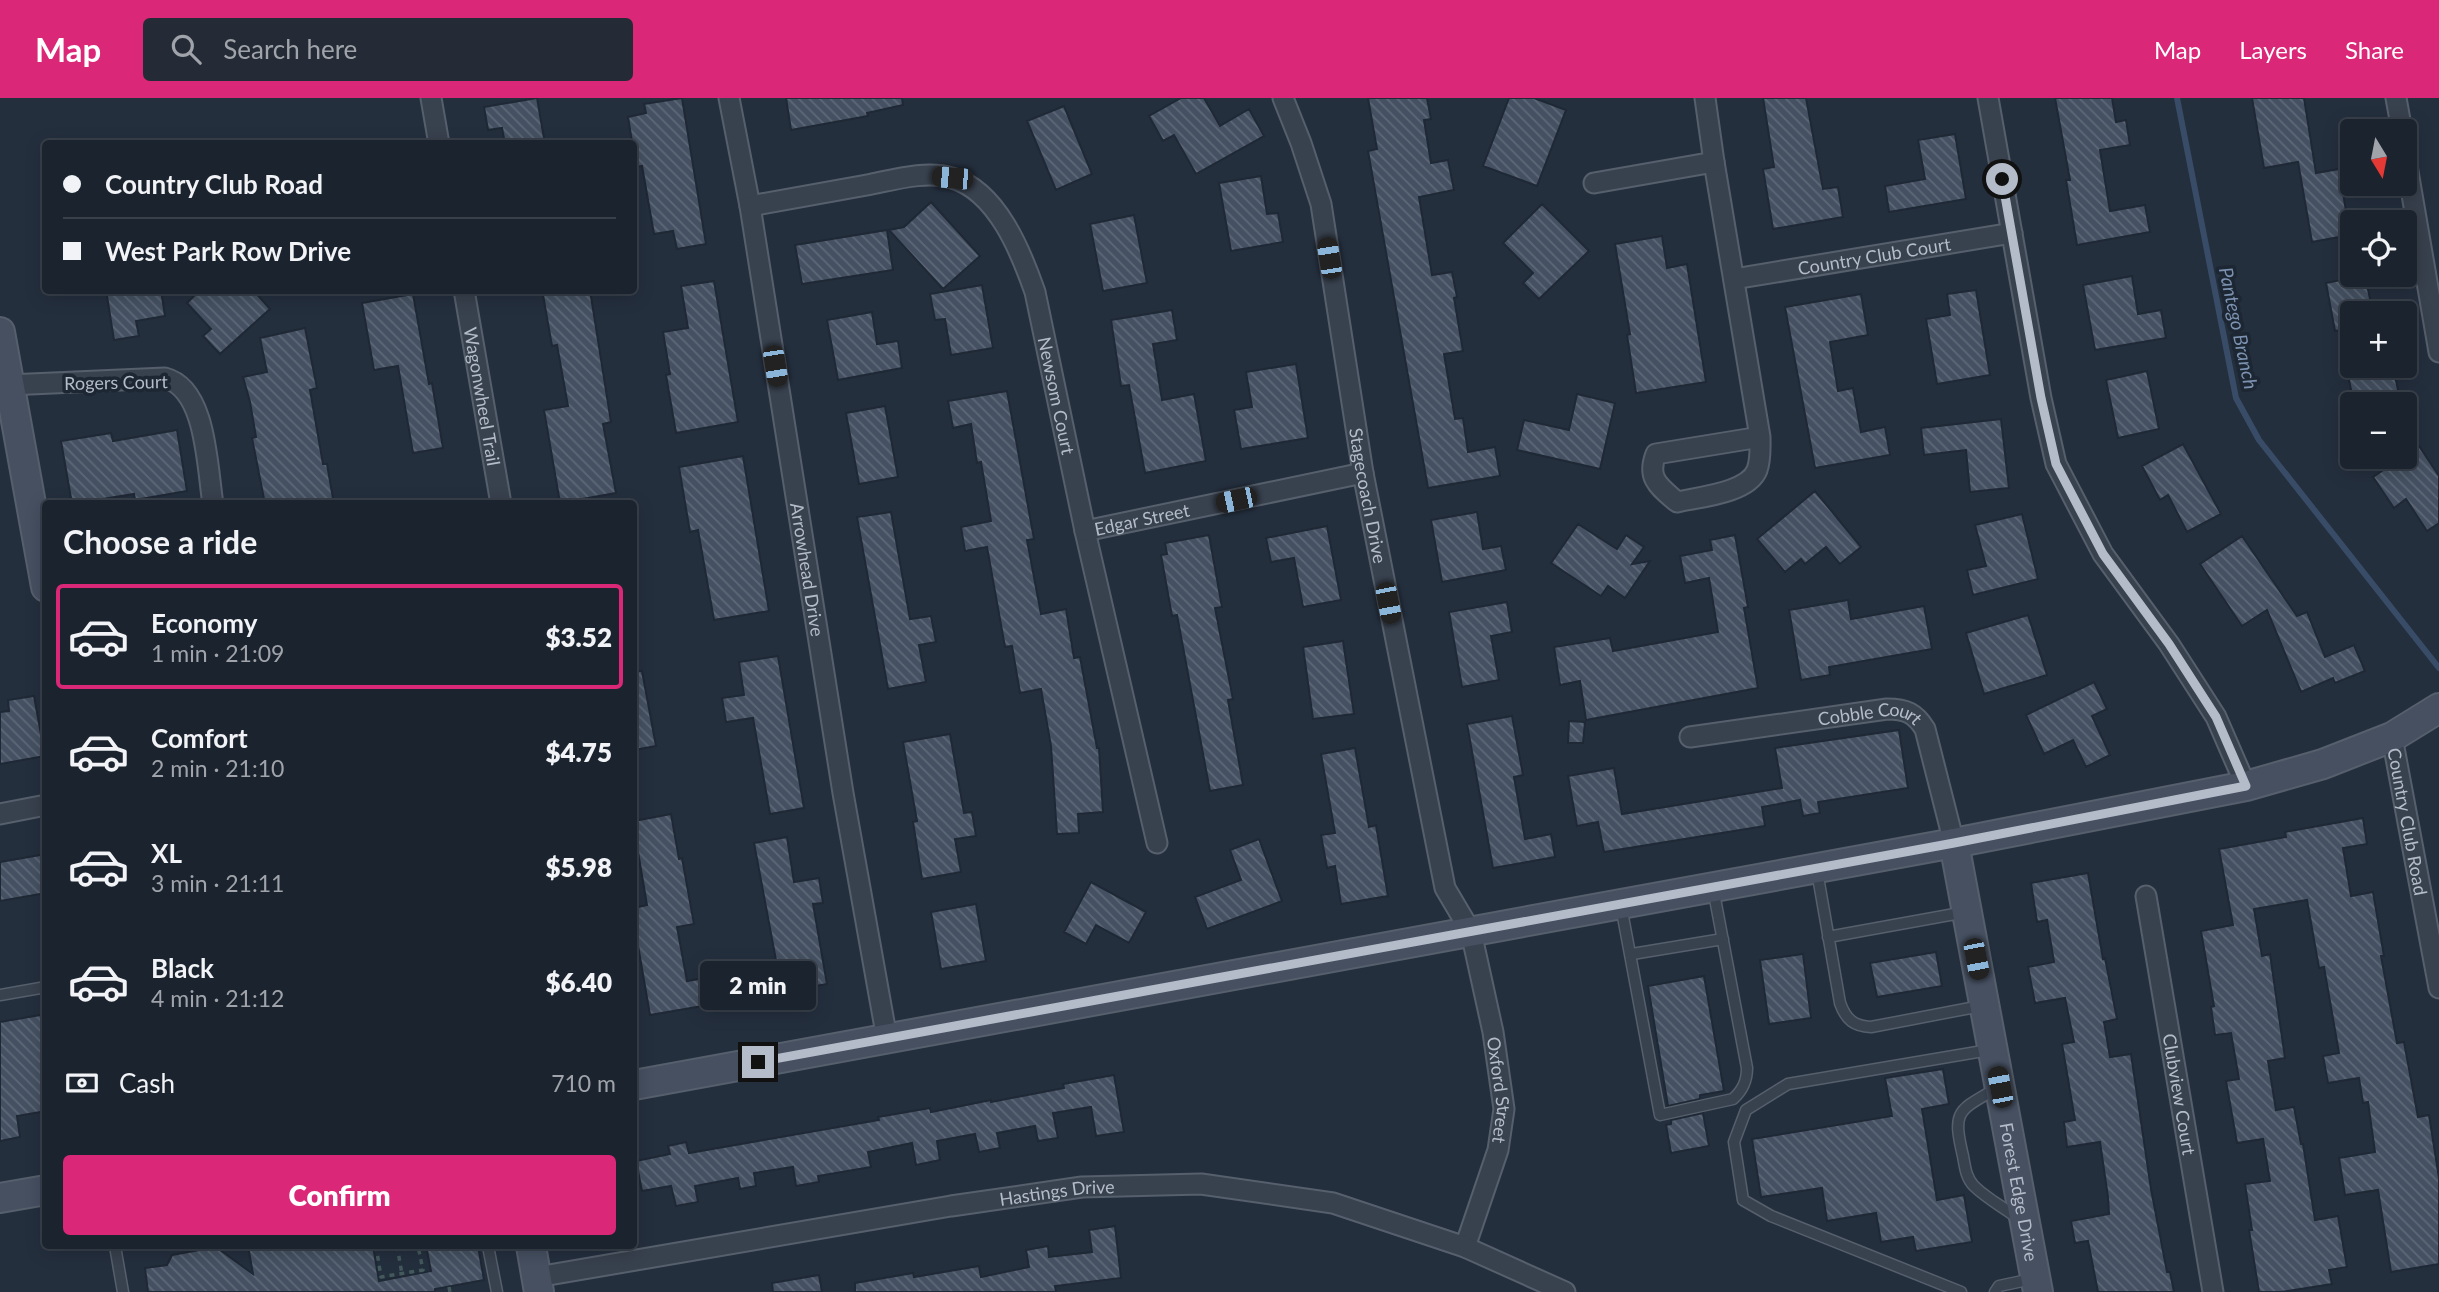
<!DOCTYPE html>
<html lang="en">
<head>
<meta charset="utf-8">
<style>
	body { margin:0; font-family:Lato,sans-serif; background:#242b36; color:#f1f3f6; height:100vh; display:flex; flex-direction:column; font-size:26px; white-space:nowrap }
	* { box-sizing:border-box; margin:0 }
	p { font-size:23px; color:#a0a4aa }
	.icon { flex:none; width:38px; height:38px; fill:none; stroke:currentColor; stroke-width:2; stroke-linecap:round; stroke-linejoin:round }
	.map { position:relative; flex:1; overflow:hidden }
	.side { position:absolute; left:42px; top:402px; width:595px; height:749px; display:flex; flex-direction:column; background:#1b232e; border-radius:7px; box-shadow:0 4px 18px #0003,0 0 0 2px #39404a }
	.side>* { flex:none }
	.banner { position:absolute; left:42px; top:42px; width:595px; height:154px; border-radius:7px; box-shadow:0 4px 18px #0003,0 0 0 2px #39404a; display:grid; align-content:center; height:154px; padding:0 21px; background:#1b232e }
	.needle { width:46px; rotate:170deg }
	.fabs { position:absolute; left:2340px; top:21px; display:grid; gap:14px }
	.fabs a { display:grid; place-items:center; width:77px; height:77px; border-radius:7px; background:#1b232e; box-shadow:0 4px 18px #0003,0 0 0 2px #39404a; font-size:35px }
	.end { position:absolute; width:32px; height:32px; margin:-16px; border:9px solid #b4bcc9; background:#111; box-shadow:0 0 0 4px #111 }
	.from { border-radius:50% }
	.bubble { position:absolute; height:49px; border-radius:7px; background:#1b232e; box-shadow:0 4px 18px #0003,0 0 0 2px #39404a; font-size:23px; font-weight:800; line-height:49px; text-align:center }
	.car { position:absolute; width:21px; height:42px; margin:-21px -10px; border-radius:9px; box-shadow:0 0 5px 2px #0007; background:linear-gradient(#222 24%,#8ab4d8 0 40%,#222 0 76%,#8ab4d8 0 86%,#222 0) }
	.banner b { display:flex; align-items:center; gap:24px; height:66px; font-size:26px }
	.banner b+b { border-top:2px solid #39404a }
	.banner i { width:18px; height:18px; background:#f1f3f6 }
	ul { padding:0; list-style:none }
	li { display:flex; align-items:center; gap:21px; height:105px; margin:0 14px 10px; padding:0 7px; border:4px solid transparent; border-radius:7px }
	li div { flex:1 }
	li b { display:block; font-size:26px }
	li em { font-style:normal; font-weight:800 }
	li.active { border-color:#db2777 }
	li>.icon { width:63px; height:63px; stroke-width:1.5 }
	h2 { padding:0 21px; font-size:32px; line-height:84px }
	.pay { display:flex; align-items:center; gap:18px; height:77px; padding:0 21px; font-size:26px }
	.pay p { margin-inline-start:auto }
	.button { display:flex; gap:14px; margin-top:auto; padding:14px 21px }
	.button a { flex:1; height:80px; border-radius:7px; background:#db2777; color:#fff; font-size:28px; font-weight:800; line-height:80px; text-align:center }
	header { display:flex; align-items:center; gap:42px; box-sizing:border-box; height:98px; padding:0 35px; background:#db2777; color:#fff }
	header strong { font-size:33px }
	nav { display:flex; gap:38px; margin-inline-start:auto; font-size:24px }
	.search { width:490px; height:63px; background:#242b36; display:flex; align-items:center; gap:18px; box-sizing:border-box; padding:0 24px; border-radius:7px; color:#a0a4aa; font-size:26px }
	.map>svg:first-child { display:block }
</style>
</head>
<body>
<header>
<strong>Map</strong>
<div class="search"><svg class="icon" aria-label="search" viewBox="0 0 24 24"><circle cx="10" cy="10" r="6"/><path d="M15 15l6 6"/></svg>Search here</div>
<nav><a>Map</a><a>Layers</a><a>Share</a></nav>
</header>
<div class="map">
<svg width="2439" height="1194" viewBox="0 0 2439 1194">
	<defs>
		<pattern id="building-back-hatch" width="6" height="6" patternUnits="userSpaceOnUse" patternTransform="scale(1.75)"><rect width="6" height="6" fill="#455162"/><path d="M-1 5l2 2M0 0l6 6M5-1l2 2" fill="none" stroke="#5d6877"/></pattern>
	</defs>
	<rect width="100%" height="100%" fill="#242f3e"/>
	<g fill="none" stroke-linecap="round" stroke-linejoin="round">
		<path stroke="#394c67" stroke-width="6" d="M2177,0L2236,300L2259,342L2439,570"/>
	</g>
	<path fill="url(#building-back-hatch)" stroke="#1f2835" stroke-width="2" d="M537,0L545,46H505L502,30L488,32L484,9Z
		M682,0L706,146L677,151L673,133L654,136L642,68L636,69L628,19L646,15L644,6Z
		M786,0H902L903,7L867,15L868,18L791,32Z
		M1181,0H1204L1220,28L1249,11L1264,38L1196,76L1174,37L1163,43L1149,18Z
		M1368,0H1427L1431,21L1424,22L1431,65L1448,62L1454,92L1419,99L1432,177L1452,174L1457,199L1454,200L1463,253L1444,256L1455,321L1463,320L1468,354L1495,349L1500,378L1428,390L1368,53L1377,51Z
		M1509,0H1534L1566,12L1537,88L1483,68Z
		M1763,0H1806L1823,91L1838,89L1843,119L1773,131L1763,71L1774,69Z
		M2055,0H2112L2116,24L2126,22L2130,47L2100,52L2110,113L2145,107L2150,134L2077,147L2066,82H2070Z
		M2252,0H2304L2316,75L2339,71L2350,137L2312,144L2298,64L2264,70Z
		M1064,8L1092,76L1056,92L1027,23Z
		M1955,36L1966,101L1889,114L1885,88L1925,81L1918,42Z
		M1261,78L1267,116L1278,115L1283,144L1231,153L1219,85Z
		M931,104L980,158L943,191L889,132L904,129Z
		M1542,106L1589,153L1539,201L1523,185L1533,175L1503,145Z
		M1134,117L1147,185L1103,193L1090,126Z
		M887,132L893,172L802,186L795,147Z
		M1662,138L1667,170L1687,166L1706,284L1636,295L1627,237L1630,236L1615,146Z
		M2365,177L2373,215H2352V230L2335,233L2326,185Z
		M2132,178L2138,216L2161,212L2166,240L2095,252L2083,187Z
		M714,183L738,324L676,335L666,277L670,276L663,234L688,230L681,188Z
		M982,187L993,250L951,257L945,221L935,222L930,196Z
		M106,192H161L165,218L136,223L139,238L114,242Z
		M200,192H253L270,211L220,256L203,238L211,231L187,205Z
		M566,192H590L611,324L603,326L616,395L560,405L544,312L568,308L557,247L552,248L543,197Z
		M1976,192L1990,277L1937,286L1926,221L1950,217L1947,196Z
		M413,196L429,286L432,285L443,350L413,355L398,268L374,272L362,205Z
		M1861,196L1868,237L1830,244L1838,293L1853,290L1861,334L1885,329L1890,357L1815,370L1785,209Z
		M1172,212L1177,242L1153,246L1162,302L1194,296L1206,363L1145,375L1129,287L1121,288L1111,222Z
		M872,214L877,246L898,243L902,270L838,282L827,222Z
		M305,230L317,290L310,292L323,366H327L334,406H265L252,340L256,339L250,304L243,279L267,274L260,240Z
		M1296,266L1308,340L1241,351L1234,312L1252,309L1246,274Z
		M2346,268H2393L2401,306H2354Z
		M2147,273L2159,331L2118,340L2106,282Z
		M1007,293L1034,441L1027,442L1041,516L1066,511L1074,560L1080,559L1097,650H1099L1103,714L1078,716L1079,735L1057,736L1051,648L1041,591L1020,595L1012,548L1005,549L987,449L965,453L961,429L991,423L981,364L977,365L971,326L953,330L948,303Z
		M1577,296L1615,305L1600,371L1517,352L1524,322L1569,332Z
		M885,308L898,379L859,386L846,315Z
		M2001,321L2009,390L1970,394L1966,352L1924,357L1921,330Z
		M177,332L187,393L135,402L134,396L72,406L61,343L111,335L113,343Z
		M2183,346L2221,416L2187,434L2168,397L2160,402L2142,368Z
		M2419,348L2439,378V425L2427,433L2406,401L2394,410L2373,379Z
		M743,358L769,513L714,522L698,432L690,434L679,369Z
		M1815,393L1861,449L1840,466L1826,449L1805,466L1801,461L1785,474L1757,441Z
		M891,414L910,521L931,518L936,544L919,547L926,584L888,591L857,419Z
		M1477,414L1483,451L1501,448L1506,472L1442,484L1431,422Z
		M2022,416L2038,481L1973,497L1967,472L1986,468L1975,427Z
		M1578,426L1617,451L1626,437L1644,449L1632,466L1650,463L1625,500L1608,488L1601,498L1551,465Z
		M1327,428L1341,502L1303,509L1294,460L1271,464L1266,440Z
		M1209,437L1222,509L1215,510L1233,601L1228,602L1243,687L1210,693L1177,517L1172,518L1161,457L1167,456L1165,445Z
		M1735,437L1748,509L1744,510L1758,590L1586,622L1580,583L1560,587L1554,549L1610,540L1613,553L1718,534L1709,480L1685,485L1680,458L1712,452L1710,442Z
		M2242,438L2297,518L2307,514L2325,559L2354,547L2365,573L2335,585L2333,580L2301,594L2267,512L2242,528L2200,466Z
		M1848,502L1851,521L1924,508L1932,551L1829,569L1830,577L1801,582L1789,512Z
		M1507,504L1512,534L1491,538L1499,582L1462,589L1449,514Z
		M2028,517L2047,577L1984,596L1966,535Z
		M1343,543L1354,616L1313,621L1303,549Z
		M778,558L804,710L770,716L753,620L726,624L722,600L744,597L739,564Z
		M634,573H642L656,648L634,652Z
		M2094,584L2107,611L2092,618L2110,657L2086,669L2073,642L2044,656L2026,617Z
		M34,598L45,658L0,666V614L9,613L8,602Z
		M1512,618L1523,677L1514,679L1525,741L1551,736L1555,759L1493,770L1467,626Z
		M1569,623L1585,624L1583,645H1568Z
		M1899,632L1908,690L1818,704L1820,715L1803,718L1800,702L1762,709L1765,728L1604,754L1598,724L1577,728L1568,678L1614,670L1622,716L1782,690L1775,650Z
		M950,636L964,715L972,714L976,738L955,741L961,774L922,781L913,724L917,723L903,644Z
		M1355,650L1369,729L1376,727L1388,798L1341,806L1335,768L1327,770L1321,737L1335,735L1321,656Z
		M671,716L679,761L682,760L694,826L677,829L687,883L716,878L720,905L650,917L636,836H634V810L647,807L637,748L634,749V723Z
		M2363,720L2367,746L2343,750L2351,798L2373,794L2384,858H2381L2397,945L2404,944L2418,1019L2429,1017L2439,1080V1166L2391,1174L2378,1092L2345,1097L2339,1060L2375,1054L2368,1004L2363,1005L2359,980L2328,985L2323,958L2339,955L2324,869L2319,870L2307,802L2254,811L2262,858L2270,856L2285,960L2268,963L2276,1012L2294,1009L2301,1046H2303L2315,1122L2338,1118L2347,1169L2329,1172L2332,1186L2281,1194H2259L2249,1132H2252L2245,1086L2270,1083L2263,1041L2237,1045L2226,983L2239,981L2231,935L2215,937L2211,909L2214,908L2201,833L2233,827L2219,751L2286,739L2285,734Z
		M787,739L794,784L819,780L823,805L813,806L827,886L782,894L754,745Z
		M1259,741L1282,803L1207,831L1195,799L1241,782L1230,752Z
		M46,756V795L0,803V764Z
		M2088,775L2103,861L2105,860L2117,921L2104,924L2110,959L2131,956L2151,1091L2167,1174H2170L2174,1194H2098L2088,1143L2075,1145L2071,1123L2109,1116L2108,1099L2100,1044L2067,1049L2064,1024L2075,1022L2062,946L2074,944L2065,900L2035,905L2028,869L2054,864L2047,822L2037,824L2031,785Z
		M1091,784L1146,814L1129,845L1096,827L1086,846L1064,834Z
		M976,806L986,863L941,871L931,814Z
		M1936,854L1942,888L1877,899L1870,865Z
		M1803,856L1811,920L1769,926L1760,862Z
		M1704,878L1724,993L1700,997V1001L1668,1008L1648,888Z
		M46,916V1013L17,1018L20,1039L0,1043V924Z
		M1943,971L1949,1006L1922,1011L1937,1102L1964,1097L1972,1144L1916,1153L1913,1139L1881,1144L1876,1115L1827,1123L1822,1090L1761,1099L1752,1041L1892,1018L1885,980Z
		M1114,977L1124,1034L1096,1038L1091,1009L1053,1015L1058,1040L1038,1043L1035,1028L997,1035L1000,1050L979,1054L975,1036L937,1043L940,1062L916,1067L912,1045L868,1054L871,1069L818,1078L819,1084L796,1088L793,1069L754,1075L756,1088L740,1091L738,1080L695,1088L698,1104L676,1108L671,1088L642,1093L636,1063L670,1056L668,1048L686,1044L689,1055L879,1022L878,1019L930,1010L931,1014L991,1002V1004L1064,990L1063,986Z
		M1703,1015L1709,1048L1671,1055L1666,1027L1671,1026V1022Z
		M1115,1128L1121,1180L1055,1188L1056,1194H855V1185L913,1175L914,1179L979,1168L981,1179L1029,1169L1026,1152L1048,1148L1049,1159L1092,1154L1089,1132Z
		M248,1148H373L379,1183L431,1173L426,1148H478L484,1182L435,1191V1194H148L145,1170L167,1167L172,1157L216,1149L253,1176Z
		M819,1177L822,1194H773L772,1185Z"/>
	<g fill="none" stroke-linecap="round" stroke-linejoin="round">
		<defs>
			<path id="lane" d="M1817,773L1840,905C1846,922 1854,928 1871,929L1981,908
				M1621,808L1660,1017L1733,1001C1743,992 1747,983 1747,970L1713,790
				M1828,839L1966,814
				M1632,856L1723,841
				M0,897L46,889
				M1997,990C1958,1013 1952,1012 1963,1058C1965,1069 1966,1080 1974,1088C1987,1101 2005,1110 2019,1121
				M115,1148L123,1194
				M488,1148L497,1194
				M1961,1194L1771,1118L1743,1102L1734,1044L1746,1012L1788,986L1989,952
				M1995,1194L1999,1188L2032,1181"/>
			<g id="street">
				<path d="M431,0L439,46"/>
				<path id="s1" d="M729,0L750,108L843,695L887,941"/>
				<path id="s2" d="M1283,0L1301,45L1321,106L1363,375L1445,790L1471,834L1493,934L1504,1011L1498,1052L1465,1149"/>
				<path d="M1705,0L1714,64L1760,339C1760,350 1761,361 1757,372C1748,395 1699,399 1677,404C1660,389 1646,381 1656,356L1760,339"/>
				<path d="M1988,0L2041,300L2056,366L2103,456L2169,546L2216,619L2246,688"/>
				<path d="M2396,0L2402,33"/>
				<path d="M2404,50L2439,254"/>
				<path d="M1594,85L1714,64"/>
				<path id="s3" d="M750,108C789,101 828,94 867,87C893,82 926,72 952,80C997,93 1021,154 1035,194L1085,433L1157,745"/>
				<path id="s4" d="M1734,181L2012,135"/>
				<path id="s5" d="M464,192L501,406"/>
				<path d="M8,287L165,280C207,291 207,370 213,406"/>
				<path id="s6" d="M1085,433L1363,375"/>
				<path id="s7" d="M1690,639L1887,611C1906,611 1915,615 1925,631L1954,745"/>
				<path id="s8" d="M2392,639L2439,890"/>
				<path d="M0,716L46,707"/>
				<path id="s9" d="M2146,798L2213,1194"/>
				<path id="s10" d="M537,1179L951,1108L1082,1089L1201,1086L1333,1105L1465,1149L1565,1194"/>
			</g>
			<g id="secondary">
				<path d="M0,234L46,489"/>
				<path id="s11" d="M1954,745L2038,1194"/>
				<path d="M634,987L1954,745L2246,688L2323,666L2392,639L2439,610"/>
				<path d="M0,1100L46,1092"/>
				<path d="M531,1148L539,1194"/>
			</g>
		</defs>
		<use href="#lane" stroke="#565f6c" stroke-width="13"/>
		<use href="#street" stroke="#565f6c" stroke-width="23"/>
		<use href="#secondary" stroke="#565f6c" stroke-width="32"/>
		<path stroke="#44595c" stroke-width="3.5" stroke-dasharray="5 5" stroke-linecap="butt" d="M376,1148L381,1179L423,1172L418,1148
			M397,1148L402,1176
			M376,1150L388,1148
			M449,1189L450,1194"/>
		<use href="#lane" stroke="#38414e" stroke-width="10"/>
		<use href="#street" stroke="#38414e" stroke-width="19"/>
		<use href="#secondary" stroke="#465061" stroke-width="28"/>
	</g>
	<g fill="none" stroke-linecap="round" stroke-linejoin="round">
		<path stroke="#b4bcc9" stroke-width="9" d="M758,964L1954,745L2246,688L2216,619L2169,546L2103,456L2056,366L2041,300L2002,81"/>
	</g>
	<g text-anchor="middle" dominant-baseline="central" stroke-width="7" stroke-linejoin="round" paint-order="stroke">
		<g font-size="18" fill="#b4bcc9" stroke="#1d2633">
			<text stroke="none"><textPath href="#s4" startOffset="142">Country Club Court</textPath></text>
			<text transform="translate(116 284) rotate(-1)">Rogers Court</text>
			<text stroke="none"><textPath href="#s3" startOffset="457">Newsom Court</textPath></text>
			<text stroke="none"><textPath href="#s5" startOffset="108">Wagonwheel Trail</textPath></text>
			<text stroke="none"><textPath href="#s2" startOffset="408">Stagecoach Drive</textPath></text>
			<text stroke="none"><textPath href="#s6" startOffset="58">Edgar Street</textPath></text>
			<text stroke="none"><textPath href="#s1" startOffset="478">Arrowhead Drive</textPath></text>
			<text stroke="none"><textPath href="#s7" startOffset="182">Cobble Court</textPath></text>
			<text stroke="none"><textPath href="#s8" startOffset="86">Country Club Road</textPath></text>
			<text stroke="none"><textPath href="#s2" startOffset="1020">Oxford Street</textPath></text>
			<text stroke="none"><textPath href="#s9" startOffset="201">Clubview Court</textPath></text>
			<text stroke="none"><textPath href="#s11" startOffset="355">Forest Edge Drive</textPath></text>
			<text stroke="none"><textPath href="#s10" startOffset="527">Hastings Drive</textPath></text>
		</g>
		<g font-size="19" font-style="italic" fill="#7c92b1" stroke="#1d2633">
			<text transform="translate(2239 230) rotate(78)">Pantego Branch</text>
		</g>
	</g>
</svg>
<div class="fabs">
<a><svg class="needle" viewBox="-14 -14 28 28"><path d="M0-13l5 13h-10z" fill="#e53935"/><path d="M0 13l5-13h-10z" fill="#a0a4aa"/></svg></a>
<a><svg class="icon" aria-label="locate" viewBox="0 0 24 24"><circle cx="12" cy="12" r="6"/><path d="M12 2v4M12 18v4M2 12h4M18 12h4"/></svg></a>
<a>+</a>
<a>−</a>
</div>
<i class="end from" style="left:2002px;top:81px"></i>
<i class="end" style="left:758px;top:964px"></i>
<div class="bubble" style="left:700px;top:863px;width:116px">2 min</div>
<i class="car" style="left:952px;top:80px;rotate:275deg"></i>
<i class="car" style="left:1329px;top:160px;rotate:351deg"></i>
<i class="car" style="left:775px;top:268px;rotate:171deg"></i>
<i class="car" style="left:1236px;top:402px;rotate:258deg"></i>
<i class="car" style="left:1388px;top:505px;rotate:169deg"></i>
<i class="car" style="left:1976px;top:861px;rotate:169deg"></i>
<i class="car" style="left:2000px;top:989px;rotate:349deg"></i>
<div class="banner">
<b><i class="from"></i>Country Club Road</b>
<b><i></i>West Park Row Drive</b>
</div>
<section class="side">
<h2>Choose a ride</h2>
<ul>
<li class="active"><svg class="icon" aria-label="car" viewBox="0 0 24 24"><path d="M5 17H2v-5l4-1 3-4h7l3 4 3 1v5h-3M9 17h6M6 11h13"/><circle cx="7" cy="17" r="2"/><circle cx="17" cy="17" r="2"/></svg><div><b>Economy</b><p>1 min · 21:09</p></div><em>$3.52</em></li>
<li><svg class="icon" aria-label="car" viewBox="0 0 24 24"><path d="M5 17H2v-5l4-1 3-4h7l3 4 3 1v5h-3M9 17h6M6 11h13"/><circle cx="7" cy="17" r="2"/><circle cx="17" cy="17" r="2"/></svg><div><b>Comfort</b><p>2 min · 21:10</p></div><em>$4.75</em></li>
<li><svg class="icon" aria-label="car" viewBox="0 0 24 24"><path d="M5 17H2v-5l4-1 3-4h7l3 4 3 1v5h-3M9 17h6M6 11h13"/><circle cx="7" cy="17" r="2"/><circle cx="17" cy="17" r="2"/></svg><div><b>XL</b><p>3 min · 21:11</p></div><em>$5.98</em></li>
<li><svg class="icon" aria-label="car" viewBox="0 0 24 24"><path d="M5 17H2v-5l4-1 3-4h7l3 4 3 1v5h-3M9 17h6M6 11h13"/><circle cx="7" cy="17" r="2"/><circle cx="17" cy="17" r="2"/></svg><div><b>Black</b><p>4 min · 21:12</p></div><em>$6.40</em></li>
</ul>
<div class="pay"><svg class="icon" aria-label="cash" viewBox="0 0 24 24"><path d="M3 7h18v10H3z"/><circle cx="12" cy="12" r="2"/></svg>Cash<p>710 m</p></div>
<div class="button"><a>Confirm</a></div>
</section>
</div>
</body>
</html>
